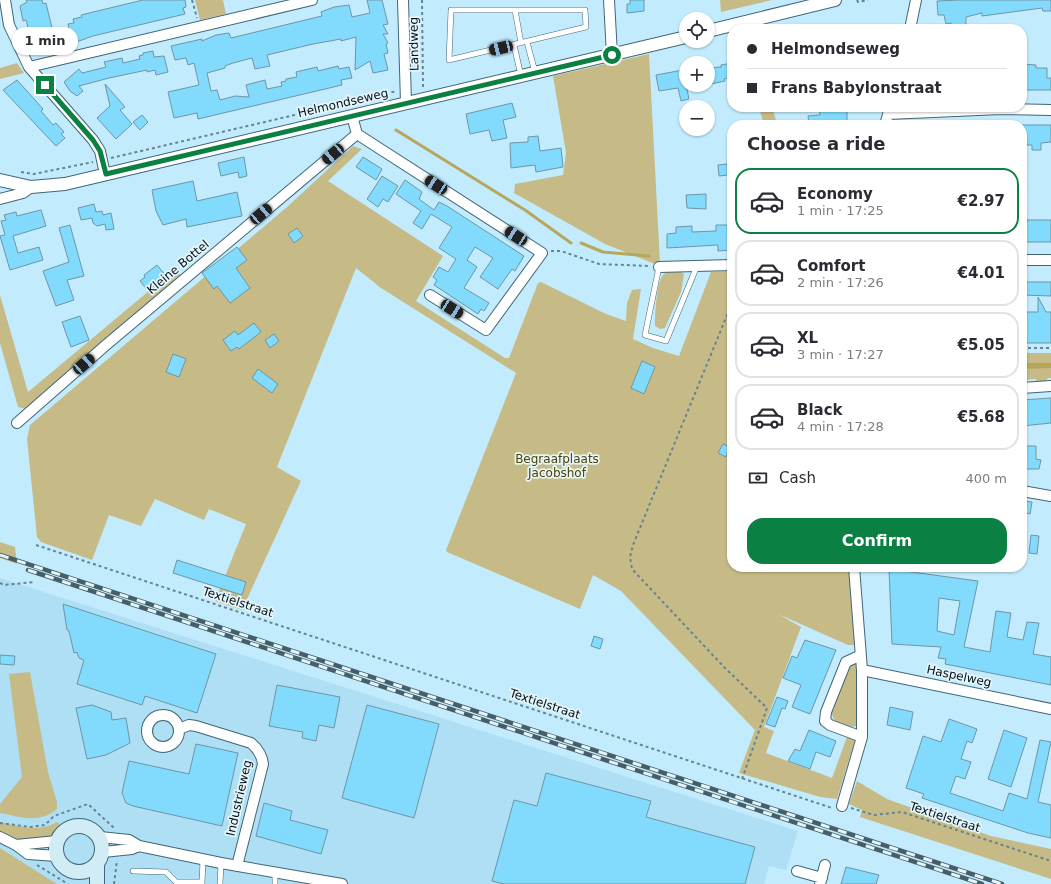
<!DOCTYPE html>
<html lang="en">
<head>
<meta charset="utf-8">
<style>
	body { margin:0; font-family:"DejaVu Sans",sans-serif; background:#f2f2f3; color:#2b2b33; height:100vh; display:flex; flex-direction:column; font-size:15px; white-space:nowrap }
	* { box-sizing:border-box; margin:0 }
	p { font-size:13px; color:#7c7c81 }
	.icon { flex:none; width:22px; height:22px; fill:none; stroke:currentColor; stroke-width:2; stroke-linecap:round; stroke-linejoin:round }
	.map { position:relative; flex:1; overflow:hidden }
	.sheet { position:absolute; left:727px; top:120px; width:300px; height:452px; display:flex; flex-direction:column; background:#fff; border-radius:16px; box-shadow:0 1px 3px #0004 }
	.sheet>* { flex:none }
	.top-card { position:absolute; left:727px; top:24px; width:300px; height:88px; border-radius:16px; box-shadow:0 1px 3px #0004; display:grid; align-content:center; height:88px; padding:0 20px; background:#fff }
	.fabs { position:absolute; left:679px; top:12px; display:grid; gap:8px }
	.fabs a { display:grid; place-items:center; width:36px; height:36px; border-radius:50%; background:#fff; box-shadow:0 1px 3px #0004; font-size:20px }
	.end { position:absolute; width:18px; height:18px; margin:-9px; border:5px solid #0b8043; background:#fff; box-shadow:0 0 0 2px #fff }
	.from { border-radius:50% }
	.bubble { position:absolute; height:28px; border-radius:14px; background:#fff; box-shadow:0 1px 3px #0004; font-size:13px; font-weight:600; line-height:28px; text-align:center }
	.car { position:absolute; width:12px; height:24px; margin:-12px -6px; border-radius:5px; box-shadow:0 0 3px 1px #0007; background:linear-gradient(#222 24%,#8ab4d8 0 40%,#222 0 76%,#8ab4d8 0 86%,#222 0) }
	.top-card b { display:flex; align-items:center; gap:14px; height:38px; font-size:15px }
	.top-card b+b { border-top:1px solid #e1e1e2 }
	.top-card i { width:10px; height:10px; background:#2b2b33 }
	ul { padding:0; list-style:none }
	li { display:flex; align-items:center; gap:12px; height:66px; margin:0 8px 6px; padding:0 12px; border:2px solid #e1e1e2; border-radius:16px }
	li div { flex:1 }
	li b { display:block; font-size:15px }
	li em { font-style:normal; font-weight:600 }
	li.current { border-color:#0b8043 }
	li>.icon { width:36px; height:36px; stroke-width:1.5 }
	h2 { padding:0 20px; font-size:18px; line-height:48px }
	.pay { display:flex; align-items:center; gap:10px; height:44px; padding:0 20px; font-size:15px }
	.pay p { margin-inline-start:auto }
	.action { display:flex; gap:8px; margin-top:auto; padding:8px 20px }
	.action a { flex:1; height:46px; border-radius:16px; background:#0b8043; color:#fff; font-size:16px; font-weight:600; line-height:46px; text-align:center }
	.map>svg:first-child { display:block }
</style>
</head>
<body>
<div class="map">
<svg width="1051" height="884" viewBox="0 0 1051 884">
	<rect width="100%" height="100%" fill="#c2ecfd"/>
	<path fill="#aedff4" d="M0,578L798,831L786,870L769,866L764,884H0Z"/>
	<path fill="#c6bb87" d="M195,0H223L226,14L200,20Z
		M720,0H772L721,12Z
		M649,54L660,263L655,264L605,244L514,193L515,184L563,175L566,153L553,76Z
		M17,63L24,73L0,79V68Z
		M759,107H774L773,109L777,125H764Z
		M353,146L362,149L328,181L443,256L416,301L505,358H509L538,283L541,282L606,314L626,321L627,303L632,290L641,289L633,339L653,348L679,356L711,272L732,271V567L851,568L855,645H848L778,614L801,627L764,727L774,731L766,753L832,778L847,737L853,738L855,740L837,799L820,797L739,773L755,730L621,591L593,575L580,609L447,552L446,550L516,373L381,288L356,268L277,467L301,481L242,610L215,601L246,524L209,509L204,520L155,499L141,526L109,515L92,560L41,542L37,537L27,439L30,425L287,207Z
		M174,270L178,272L185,280L26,409L18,407L0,343V295L28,392Z
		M678,270L684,274L681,292L665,328L660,329L655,326C655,314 656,285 663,275C667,271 673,270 678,270Z
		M1022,353H1051V378H1048L1045,382H1038L1035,379L1022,380Z
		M0,542L15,547L17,564L0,558Z
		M857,662L858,726L845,727L835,722L831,712L848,666Z
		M30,672L48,772L57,802V809C39,824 21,817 0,813V804L22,777L9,674Z
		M857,781L887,799L991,836L1051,849V879L860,817L862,810L849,804Z
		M0,822C19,826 39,833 57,822L60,824L55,838L19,843L0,831Z
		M0,848L57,884H0Z"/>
	<path fill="#b7a75d" d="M1022,363H1051V368L1022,369Z"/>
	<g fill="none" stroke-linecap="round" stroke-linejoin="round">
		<path stroke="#b7a75d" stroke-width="3" d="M396,130L525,210L571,243
			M581,243L603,252L649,256"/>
	</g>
	<path fill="#82dbfc" stroke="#6e95a5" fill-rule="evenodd" d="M26,0H42L43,4L46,3L53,32L69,28L68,24L74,23L73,19L82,17L81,15L143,0H185L186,7L183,8L185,14L93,36L79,41L57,45V47L45,50L44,48H36L33,34H30L26,20L23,21L20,6L27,2Z
		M367,0H382L388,24L383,25L388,34H383L388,43L386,44L388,53L384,54L388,70L373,73L370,61L355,70L356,37L341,41V39L313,44L267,55L270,66L255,69L252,58L233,63L225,66V68L207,73L211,91L217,90L220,100L235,96L249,97L246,85L265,80L267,89L282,86L281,82L286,81V79L297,77L296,72L317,67L318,71L338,66L339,69L349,67L352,78L341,80L342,85L198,119L197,113L174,118L168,92L199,85L194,63L188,65L186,58L175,60L171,46L202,39V41L216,35L229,33L231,38L322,16L321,12L334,7L349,5L352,17L370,13Z
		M630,0H644V11L627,13V4H630Z
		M959,0H1051V11H1043L1042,8L982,16V13L966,17V29H952L951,23L946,24L944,15H938L937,1Z
		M153,51L154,57L164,56L168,72L156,75L155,70L147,72V70L109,78L79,86L83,91L77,96L70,91L64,82L79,69L82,73L106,67L104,62L122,58L123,63L140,59L139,56L143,55V53Z
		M732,63V77L724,79L725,81L711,84L708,83V68L721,67V65Z
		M1022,64L1036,65V68H1047V78H1051V90H1022Z
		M683,70L689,99L681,101L678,88L659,91L656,75Z
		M17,80L43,109L41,111L53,125L56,123L64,132L61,134L65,138L56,146L3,90Z
		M105,84L125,107L120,110L132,124L116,139L97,118L110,106Z
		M512,103L516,117L503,120L507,138L492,141L489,130L470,134L466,114Z
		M819,107H837L838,111H847V124L809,125L808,116L820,115Z
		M142,115L148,122L140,130L133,122Z
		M1022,125H1051V142L1041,143V150H1032V145H1027L1026,136H1022Z
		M538,136L540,151L561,148L563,167L536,172L535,165L511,168L510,143L528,142V137Z
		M244,157L247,176L239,178L238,172L221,176L218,163Z
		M363,157L382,169L376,180L356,167Z
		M727,164L728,175L719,176L718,165Z
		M382,176L398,186L388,202L383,199L378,207L367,199Z
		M405,180L422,192L419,199L434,210L439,202L447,206L524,256L515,271L512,269L498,289L480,277L493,258L475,247L467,260L477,267L464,288L489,303L484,311L481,309L478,314L434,285L437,280L433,277L439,267L448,272L456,259L439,248L452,227L431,214L422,229L413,223L421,211L396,194Z
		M193,181L197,201L237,192L242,216L187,227L186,219L163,225L156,211L152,190Z
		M706,194V209L687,208L686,195Z
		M94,204L96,212L102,211L103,215L111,213L114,229L106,230L105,224L97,226L93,223L92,218L81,220L78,208Z
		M41,210L46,226L13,236L18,253L39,247L43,260L10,270L0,236L5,235L1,221L6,220L4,215L16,212L17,216Z
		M1027,220H1051V242H1022V222H1027Z
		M70,225L84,276L67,280L74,300L56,306L43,271L69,262L59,228Z
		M716,225H729V237H732V250L718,251V245L667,248V234L676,233V227L692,226V232L716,231Z
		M297,228L303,236L294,243L288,234Z
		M237,247L247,260L236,268L250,288L230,303L217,286L214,289L202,273Z
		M157,265L166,276L148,291L140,281L145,277L144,275Z
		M1022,282H1051V296L1022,295Z
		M1038,297L1046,312H1051V343H1022V312H1038Z
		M80,316L89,340L71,347L62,322Z
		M254,323L261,332L239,349L237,347L231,351L223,340L235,331L238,335Z
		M274,334L279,341L270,348L265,340Z
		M173,354L186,359L179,377L166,372Z
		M642,361L655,367L644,394L631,388Z
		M258,369L278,384L272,393L252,378Z
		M1051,398V423L1022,426V400Z
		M723,444L730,447L726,457L718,453Z
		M1022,446H1036V459L1041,460L1039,469H1022Z
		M1022,501L1032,502L1030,514L1022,512Z
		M1031,535L1039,536L1037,554L1029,553Z
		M177,560L246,582L242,595L173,573Z
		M889,569L978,581L964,647L990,652L996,611L1011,613L1007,637L1023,640L1027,622L1039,623L1033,654L1051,657V685L945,664L946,659L938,658L941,647L892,644ZM939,598L960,601L954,635L937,631Z
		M63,604L216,654L197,713L145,696L142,705L77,684L84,660L79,658L77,652L74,653L69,631L67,630Z
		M594,636L603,639L600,649L591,646Z
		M805,640L836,650L810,714L792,707L801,685L783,678L792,656L797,658Z
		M0,655L15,656L14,665L0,664Z
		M277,685L340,697L334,728L319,725L316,741L302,738L303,732L269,726Z
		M777,697L788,701L785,709L782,708L775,727L766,724Z
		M92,705L111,712L112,720L126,718L130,743L106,755L87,759L76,708Z
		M367,705L439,724L414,818L342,798Z
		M890,707L913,712L910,730L887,725Z
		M949,719L977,729L972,743L967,741L961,759L971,762L965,779L956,776L950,793L1003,811L1009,793L1027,799L1040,740L1051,742L1038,802L1051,805V838L1028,833L922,798L924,794L906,788L923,736L941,742Z
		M809,730L836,741L830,757L816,752L810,769L788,761L795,749L800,751Z
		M1004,730L1027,738L1011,787L988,779Z
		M196,744L238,753L222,826L133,806L126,803L122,793L129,761L189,774Z
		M546,773L651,801L646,817L755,847L745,884H504L492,881L514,800L537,806Z
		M264,803L292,811L290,820L328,830L321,854L256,836Z
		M846,867L879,875L876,884H841Z"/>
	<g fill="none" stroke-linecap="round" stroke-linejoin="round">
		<defs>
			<path id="service" d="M451,10H585L586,27L449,60Z
				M515,10L521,43
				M527,42L535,72
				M514,45L521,76
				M659,267L645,335L666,341L697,266
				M133,871L166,872L176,882H202
				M202,884L203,859
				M220,884L221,863
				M275,884V872"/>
			<path id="minor" d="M5,0L9,25L29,67L93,140L100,151L105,174
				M403,0L406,103
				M609,0L612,55
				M910,29L916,0
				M29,67L312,0
				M888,114L1001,109L1051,110
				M885,125L890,108
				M357,134L542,253L486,330L430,295
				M0,199L23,193L31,187
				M1022,260H1051
				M659,267L732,265
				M1022,388L1051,386
				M17,423L106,345L357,134L352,116
				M1022,491L1051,496
				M859,656L846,662L826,712L825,721L830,725L862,737
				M862,670L1051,709
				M147 731a16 16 0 1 1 32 0a16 16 0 1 1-32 0Z
				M179,729L189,725L196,726L251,743C258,749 262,755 263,764L237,866
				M842,806L862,737V670L854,567
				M0,837L16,845L28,854L57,856
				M100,837L129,840L139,846L221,863L342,884
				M16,845L57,841
				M103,852L132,849L139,846
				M797,871L822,878
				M820,884L825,865"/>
			<path id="tertiary" d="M708,31L835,0
				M0,180L31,187L65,184L686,37"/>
			<path id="secondary" d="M56 849a23 23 0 1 1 46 0a23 23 0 1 1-46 0Z
				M97,865V884"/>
		</defs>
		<use href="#service" stroke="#406675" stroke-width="6"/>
		<use href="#minor" stroke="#406675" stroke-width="12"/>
		<use href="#tertiary" stroke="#406675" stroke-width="14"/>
		<use href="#secondary" stroke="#406675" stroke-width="16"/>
		<path stroke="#67838f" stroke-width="2" stroke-dasharray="3 3" stroke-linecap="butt" d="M192,0L197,18
			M422,0L423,87
			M857,0L858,2L868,0
			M111,158L397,91
			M21,172L34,174L93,162
			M551,251H561L599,264L649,266
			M732,303L633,545L630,557L632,569L724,667L767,708L742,779
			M1022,348H1051
			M36,545L832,808
			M0,583L4,585L35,582
			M851,808L874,815L902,812L1051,861
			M0,823L30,827L45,825L54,816L88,804L114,828
			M37,865L68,884
			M114,884L117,860"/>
		<use href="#service" stroke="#fff" stroke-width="5"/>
		<use href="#minor" stroke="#fff" stroke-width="10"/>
		<use href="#tertiary" stroke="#fff" stroke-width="12"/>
		<use href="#secondary" stroke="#d2ecf6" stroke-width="14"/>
		<defs>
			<path id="rail" d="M0,555L1002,884
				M28,570L982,884"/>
		</defs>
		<use href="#rail" stroke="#475e68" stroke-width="4.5"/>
		<use href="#rail" stroke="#e4f5fb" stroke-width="3" stroke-dasharray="9" stroke-linecap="butt"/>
	</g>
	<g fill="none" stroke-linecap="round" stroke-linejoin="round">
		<path stroke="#0b8043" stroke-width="5" d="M45,85L93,140L100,151L106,174L612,55"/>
	</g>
	<g text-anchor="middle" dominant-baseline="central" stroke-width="3.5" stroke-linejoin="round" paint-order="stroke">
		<g font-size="12" fill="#041218" stroke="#e4f5fb">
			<text transform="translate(414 44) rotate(-91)">Landweg</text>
			<text transform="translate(343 103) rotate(-13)">Helmondseweg</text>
			<text transform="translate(178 267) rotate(-40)">Kleine Bottel</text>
			<text transform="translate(238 602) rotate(18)">Textielstraat</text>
			<text transform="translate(959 676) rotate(12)">Haspelweg</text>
			<text transform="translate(545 704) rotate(18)">Textielstraat</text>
			<text transform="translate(239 798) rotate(-77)">Industrieweg</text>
			<text transform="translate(945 817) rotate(18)">Textielstraat</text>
		</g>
		<g font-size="12" fill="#4e4305" stroke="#e4f5fb">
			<text x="557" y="459">Begraafplaats<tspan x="557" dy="14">Jacobshof</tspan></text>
		</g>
	</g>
</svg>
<div class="fabs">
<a><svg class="icon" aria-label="locate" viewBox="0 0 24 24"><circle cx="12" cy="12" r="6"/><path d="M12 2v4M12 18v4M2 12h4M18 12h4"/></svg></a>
<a>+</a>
<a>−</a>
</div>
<i class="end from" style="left:612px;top:55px"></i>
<i class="end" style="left:45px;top:85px"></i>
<div class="bubble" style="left:12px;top:27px;width:66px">1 min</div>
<i class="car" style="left:501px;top:48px;rotate:257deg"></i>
<i class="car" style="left:333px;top:154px;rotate:230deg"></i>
<i class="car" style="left:436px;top:185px;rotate:303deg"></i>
<i class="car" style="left:261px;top:214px;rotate:50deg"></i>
<i class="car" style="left:516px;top:236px;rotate:303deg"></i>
<i class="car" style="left:452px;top:309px;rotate:122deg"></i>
<i class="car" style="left:84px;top:364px;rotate:49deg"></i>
<div class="top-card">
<b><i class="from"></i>Helmondseweg</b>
<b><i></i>Frans Babylonstraat</b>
</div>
<section class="sheet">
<h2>Choose a ride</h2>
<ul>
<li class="current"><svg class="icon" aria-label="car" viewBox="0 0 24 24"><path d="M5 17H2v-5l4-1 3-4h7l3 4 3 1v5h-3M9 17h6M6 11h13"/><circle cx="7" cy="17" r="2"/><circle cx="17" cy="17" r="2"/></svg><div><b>Economy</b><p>1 min · 17:25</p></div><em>€2.97</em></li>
<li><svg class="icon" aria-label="car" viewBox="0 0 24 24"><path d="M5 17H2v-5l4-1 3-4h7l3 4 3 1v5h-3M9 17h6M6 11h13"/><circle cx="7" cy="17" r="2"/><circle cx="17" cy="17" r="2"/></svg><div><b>Comfort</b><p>2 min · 17:26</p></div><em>€4.01</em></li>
<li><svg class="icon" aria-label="car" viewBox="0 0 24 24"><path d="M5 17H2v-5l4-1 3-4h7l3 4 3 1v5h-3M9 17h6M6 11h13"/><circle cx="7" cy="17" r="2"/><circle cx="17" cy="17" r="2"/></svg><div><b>XL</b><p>3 min · 17:27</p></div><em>€5.05</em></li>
<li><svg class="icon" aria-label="car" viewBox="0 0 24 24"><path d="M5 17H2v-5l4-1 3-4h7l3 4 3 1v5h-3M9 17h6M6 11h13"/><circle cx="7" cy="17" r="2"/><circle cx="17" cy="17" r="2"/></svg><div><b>Black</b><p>4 min · 17:28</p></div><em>€5.68</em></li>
</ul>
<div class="pay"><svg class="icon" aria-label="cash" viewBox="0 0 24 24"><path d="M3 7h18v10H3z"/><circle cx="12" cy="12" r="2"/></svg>Cash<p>400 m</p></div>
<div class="action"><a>Confirm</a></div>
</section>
</div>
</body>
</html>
